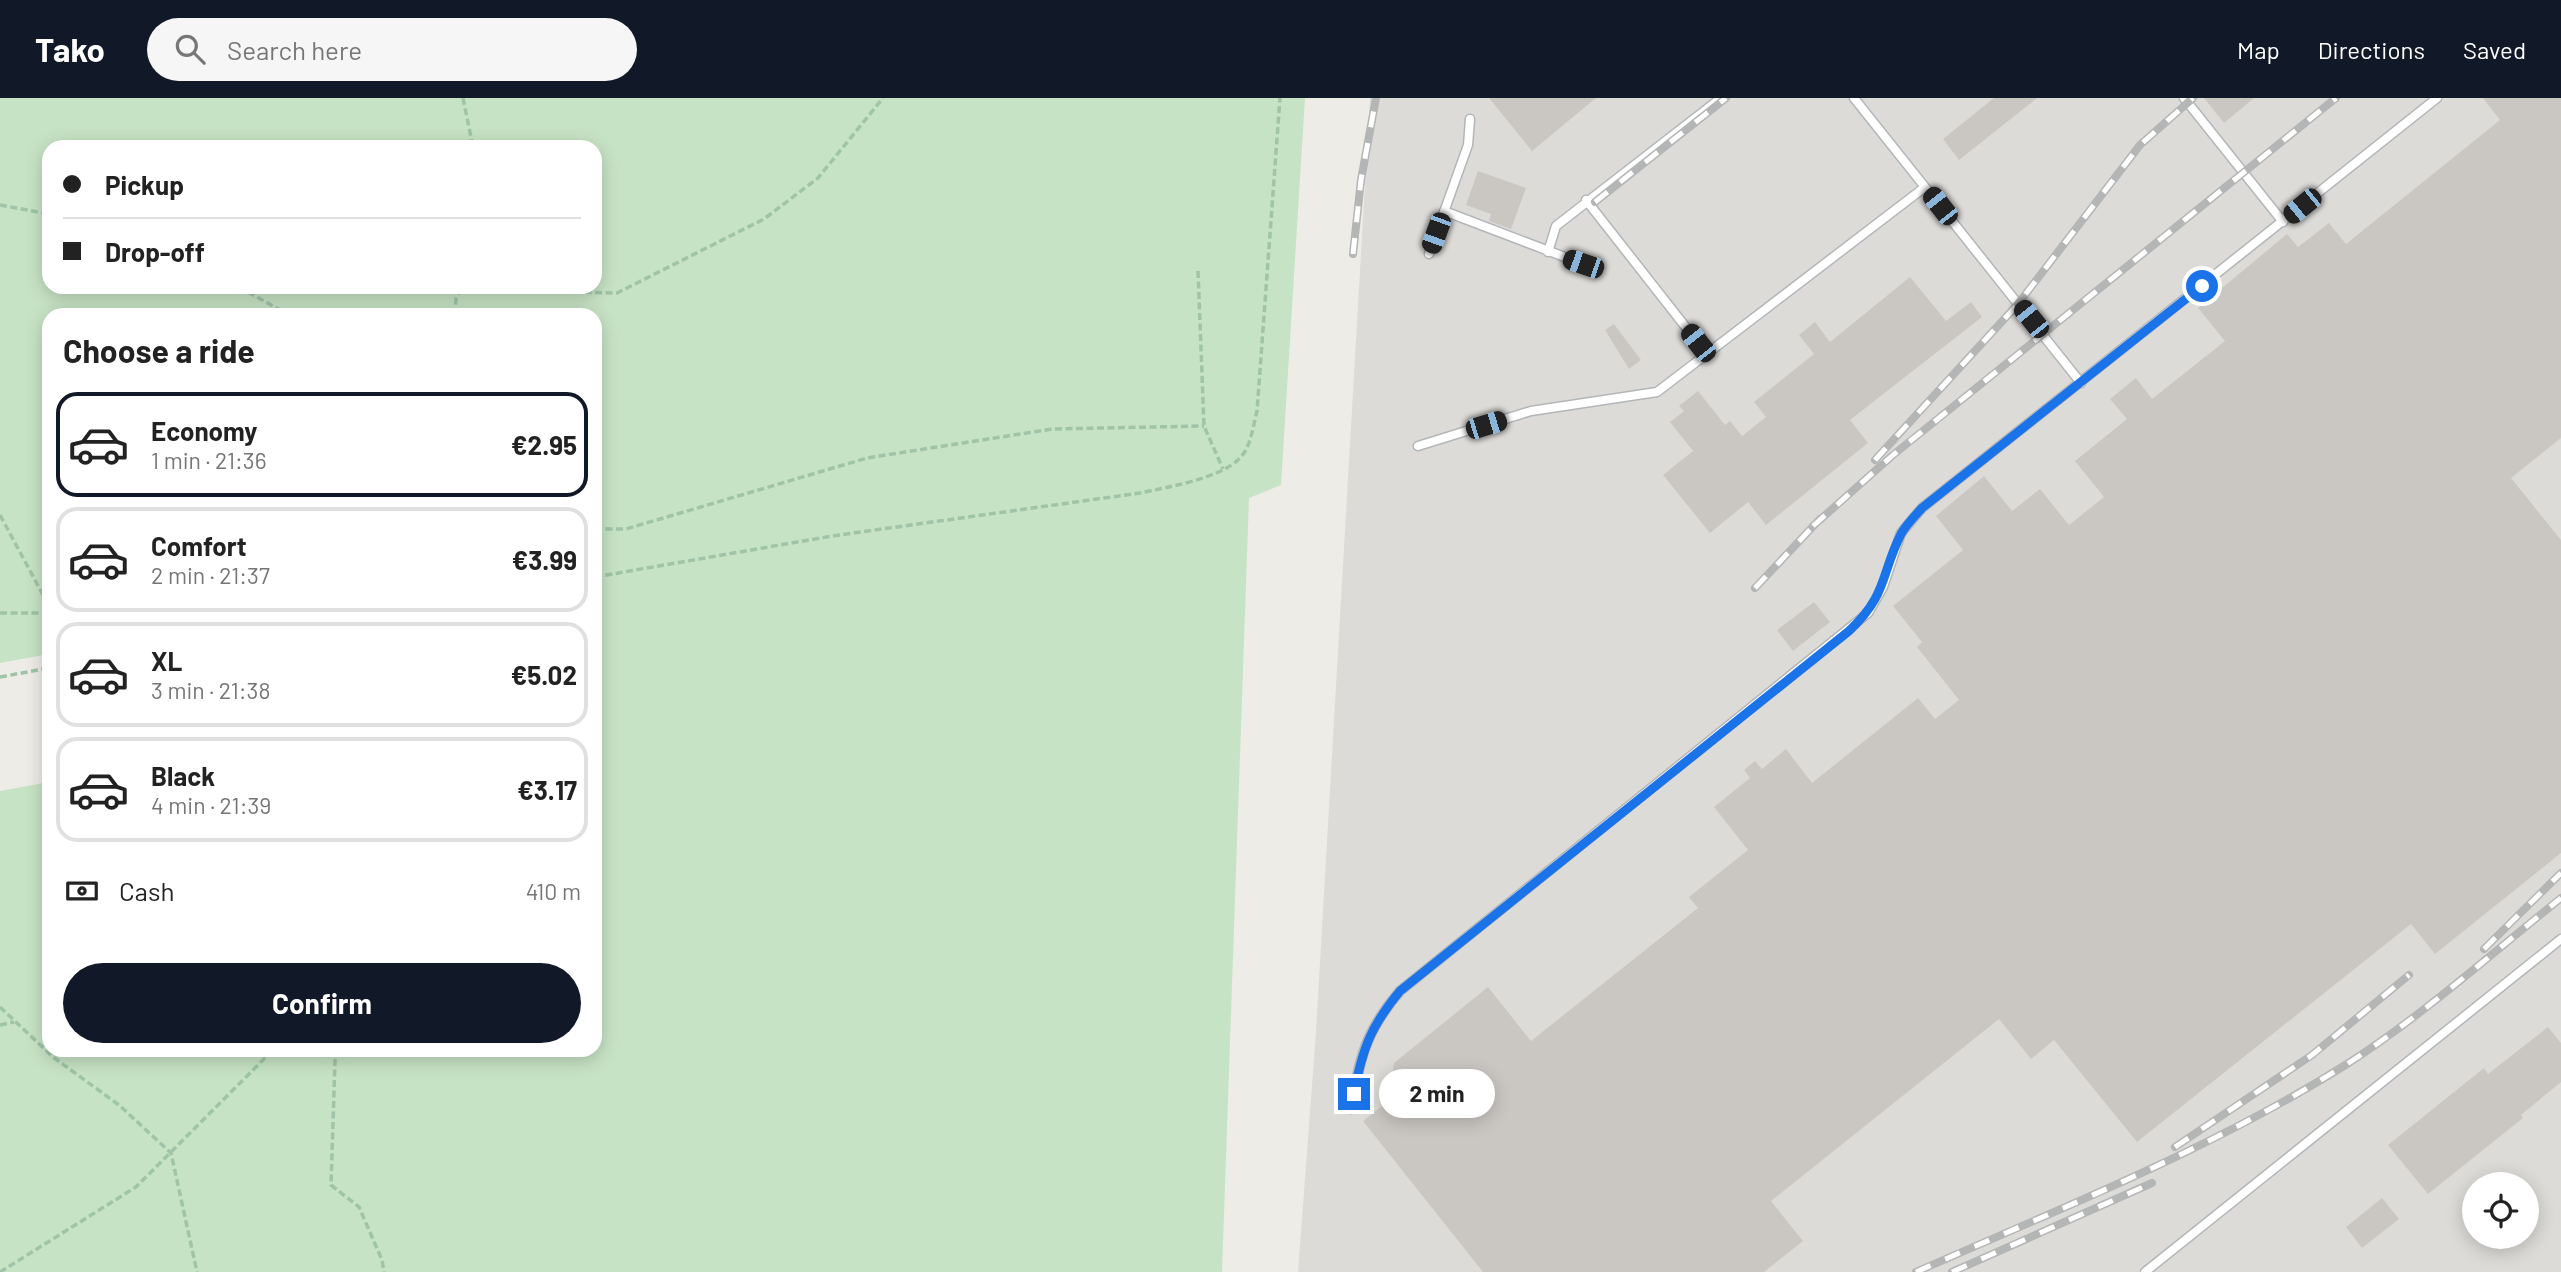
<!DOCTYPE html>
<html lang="en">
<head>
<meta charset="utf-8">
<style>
	body { margin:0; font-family:Barlow,sans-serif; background:#f6f6f6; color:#222; height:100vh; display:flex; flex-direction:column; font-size:26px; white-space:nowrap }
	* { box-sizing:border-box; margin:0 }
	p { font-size:23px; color:#767676 }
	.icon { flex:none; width:38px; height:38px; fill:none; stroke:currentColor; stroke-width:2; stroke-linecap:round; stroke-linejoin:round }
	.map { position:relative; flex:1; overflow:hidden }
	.details { position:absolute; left:42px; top:210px; width:560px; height:749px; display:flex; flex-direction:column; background:#fff; border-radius:21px; box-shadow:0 4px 18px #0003 }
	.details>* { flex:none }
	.top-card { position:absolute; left:42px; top:42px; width:560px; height:154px; border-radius:21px; box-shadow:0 4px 18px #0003; display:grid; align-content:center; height:154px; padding:0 21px; background:#fff }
	.controls { position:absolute; left:2462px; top:1074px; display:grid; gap:14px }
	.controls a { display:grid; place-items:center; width:77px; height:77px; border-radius:50%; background:#fff; box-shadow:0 4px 18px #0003; font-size:35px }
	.end { position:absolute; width:32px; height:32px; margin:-16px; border:9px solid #1a73e8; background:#fff; box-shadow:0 0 0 4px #fff }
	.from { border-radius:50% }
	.bubble { position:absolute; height:49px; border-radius:24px; background:#fff; box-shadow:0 4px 18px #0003; font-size:23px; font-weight:700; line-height:49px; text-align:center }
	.car { position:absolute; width:21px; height:42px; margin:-21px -10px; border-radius:9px; box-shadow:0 0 5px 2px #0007; background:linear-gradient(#222 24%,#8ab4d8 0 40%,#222 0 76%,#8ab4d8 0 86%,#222 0) }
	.top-card b { display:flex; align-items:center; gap:24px; height:66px; font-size:26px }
	.top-card b+b { border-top:2px solid #e0e0e0 }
	.top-card i { width:18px; height:18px; background:#222 }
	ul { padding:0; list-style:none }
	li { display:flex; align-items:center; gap:21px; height:105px; margin:0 14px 10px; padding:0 7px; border:4px solid #e0e0e0; border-radius:21px }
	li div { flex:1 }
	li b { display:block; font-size:26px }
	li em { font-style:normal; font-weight:700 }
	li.current { border-color:#111827 }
	li>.icon { width:63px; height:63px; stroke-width:1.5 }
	h2 { padding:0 21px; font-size:32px; line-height:84px }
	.pay { display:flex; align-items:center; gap:18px; height:77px; padding:0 21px; font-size:26px }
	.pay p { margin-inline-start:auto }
	.primary-button { display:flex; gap:14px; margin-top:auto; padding:14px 21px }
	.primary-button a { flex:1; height:80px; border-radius:42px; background:#111827; color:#fff; font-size:28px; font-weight:700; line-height:80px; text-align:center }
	header { display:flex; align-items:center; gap:42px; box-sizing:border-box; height:98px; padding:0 35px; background:#111827; color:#fff }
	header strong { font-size:33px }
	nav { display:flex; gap:38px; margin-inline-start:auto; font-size:24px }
	.search { width:490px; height:63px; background:#f6f6f6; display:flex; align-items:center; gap:18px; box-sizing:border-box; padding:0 24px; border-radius:38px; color:#767676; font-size:26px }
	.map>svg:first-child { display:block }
</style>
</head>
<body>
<header>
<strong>Tako</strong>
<div class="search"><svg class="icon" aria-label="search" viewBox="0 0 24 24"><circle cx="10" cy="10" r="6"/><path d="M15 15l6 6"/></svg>Search here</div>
<nav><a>Map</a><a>Directions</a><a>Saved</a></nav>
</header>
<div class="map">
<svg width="2561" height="1174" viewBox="0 0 2561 1174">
	<rect width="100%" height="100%" fill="#eeece6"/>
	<path fill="#dddbd8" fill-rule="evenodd" d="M1370,0H2561V1174H1298L1316,934ZM2474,1087H2527V1139H2474Z"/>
	<path fill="#c7e3c5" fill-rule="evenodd" d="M0,0H1305L1281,387L1249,400L1222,1174H0V693L49,684V952H595V217H49V556L0,565ZM49,49H595V189H49Z"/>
	<path fill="#cac7c3" d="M1489,0H1596L1532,53Z
		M1994,0H2037L1959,62L1943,41Z
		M2204,0H2254L2224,25Z
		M2483,0H2561V340L2511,380L2561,442V755L2435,856L2411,826L2137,1044L2054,942L2031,961L1999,921L1771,1103L1803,1143L1764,1174H1483L1363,1023L1387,1004L1394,965L1488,889L1531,943L1698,810L1689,799L1748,752L1714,709L1750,680L1744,672L1755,663L1762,671L1786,651L1812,685L1918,600L1935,621L1959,602L1917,549L1922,544L1893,508L1963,452L1936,418L1984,378L2012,413L2040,391L2069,427L2104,399L2075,363L2127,321L2110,301L2136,280L2152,301L2225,243L2198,210L2287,136L2298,149L2329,125L2346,146L2500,22Z
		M1478,73L1526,90L1511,131L1489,123L1491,116L1466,107Z
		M1910,179L1946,223L1971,204L1982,219L1850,322L1868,345L1766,427L1748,404L1710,435L1663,377L1693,353L1670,324L1684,313L1679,308L1698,293L1725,327L1730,323L1742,338L1766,319L1754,304L1814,256L1799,237L1815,224L1830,244Z
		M1614,226L1641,262L1629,271L1605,232Z
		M1814,504L1830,524L1793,553L1777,532Z
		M2548,929L2561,945V984L2521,1017L2523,1020L2428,1096L2388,1047L2484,970L2488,976Z
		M2382,1100L2399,1121L2362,1150L2346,1129Z"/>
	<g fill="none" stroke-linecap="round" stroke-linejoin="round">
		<defs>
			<path id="lane" d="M1854,0L2081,285
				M2184,0L2283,124
				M1586,102L1706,255
				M1444,113L1583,166
				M1548,154L1556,128L1721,0
				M1429,156L1468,47L1470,21
				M1418,348L1531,313L1657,294L1925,89
				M1351,1011C1360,959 1365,934 1400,893L1868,515L1883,489L1901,435L1922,410L2437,0
				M2145,1174L2561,841"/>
		</defs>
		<use href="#lane" stroke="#b3b6b9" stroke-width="11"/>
		<path stroke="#9fc4a8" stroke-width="3.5" stroke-dasharray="7 3.5" stroke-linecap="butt" d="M463,0L473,49
			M0,107L49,116
			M1198,173L1204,328L1223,371
			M239,189L289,217
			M565,189L573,194L617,195L764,121L818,80L883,0
			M455,217L456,201L462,189
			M0,417L49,508
			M595,431H626L867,360L1052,331L1204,328
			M595,479L832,438L1140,395C1167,389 1220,381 1240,360C1251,349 1253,328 1257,313L1280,0
			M0,515H49
			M0,579L49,570
			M0,909L53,959L119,1007L171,1055L197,1174
			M0,927L14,924
			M341,952L335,963L331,1087L359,1109L382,1162L384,1174
			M0,1174L136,1089L273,952"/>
		<use href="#lane" stroke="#fff" stroke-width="8"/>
		<defs>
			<path id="rail" d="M1595,104L1726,0
				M1353,156L1361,82L1376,0
				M1875,362L2018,206L2140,47L2193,0
				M1813,428L1893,357L2336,0
				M1755,490L1820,421
				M2484,851L2561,775
				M2175,1049L2312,957L2409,877
				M1916,1174C2061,1110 2212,1051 2347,966C2422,918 2491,856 2561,800
				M1952,1174L2152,1085"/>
		</defs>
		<use href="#rail" stroke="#b4b5b5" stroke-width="8"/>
		<use href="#rail" stroke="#fff" stroke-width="5" stroke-dasharray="16" stroke-linecap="butt"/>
	</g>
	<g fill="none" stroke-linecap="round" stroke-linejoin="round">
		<path stroke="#1a73e8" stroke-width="9" d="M1354,996C1362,951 1371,928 1400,893L1849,533C1888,496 1880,478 1901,436C1906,427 1915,418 1922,410L2202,188"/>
	</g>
</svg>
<div class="controls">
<a><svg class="icon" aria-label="locate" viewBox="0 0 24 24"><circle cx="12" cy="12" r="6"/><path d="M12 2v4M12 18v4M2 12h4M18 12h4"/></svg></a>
</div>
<i class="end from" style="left:2202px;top:188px"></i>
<i class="end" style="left:1354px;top:996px"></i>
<div class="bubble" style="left:1379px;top:971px;width:116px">2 min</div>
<i class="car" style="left:1940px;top:108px;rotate:322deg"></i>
<i class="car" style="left:2302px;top:108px;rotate:231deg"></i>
<i class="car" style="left:1436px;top:135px;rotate:200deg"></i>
<i class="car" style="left:1583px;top:166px;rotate:289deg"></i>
<i class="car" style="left:2031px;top:221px;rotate:321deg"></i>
<i class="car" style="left:1698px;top:245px;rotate:322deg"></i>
<i class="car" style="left:1486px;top:327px;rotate:73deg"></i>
<div class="top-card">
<b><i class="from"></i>Pickup</b>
<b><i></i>Drop-off</b>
</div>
<section class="details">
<h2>Choose a ride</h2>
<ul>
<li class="current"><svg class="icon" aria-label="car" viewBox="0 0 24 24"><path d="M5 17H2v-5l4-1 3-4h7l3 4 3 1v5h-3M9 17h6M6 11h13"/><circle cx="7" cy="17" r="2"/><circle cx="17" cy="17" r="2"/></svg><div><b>Economy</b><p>1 min · 21:36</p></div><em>€2.95</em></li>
<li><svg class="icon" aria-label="car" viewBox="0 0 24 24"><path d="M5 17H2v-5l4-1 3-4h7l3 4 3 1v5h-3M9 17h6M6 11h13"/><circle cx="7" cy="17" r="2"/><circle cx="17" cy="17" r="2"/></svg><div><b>Comfort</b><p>2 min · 21:37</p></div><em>€3.99</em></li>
<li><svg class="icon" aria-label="car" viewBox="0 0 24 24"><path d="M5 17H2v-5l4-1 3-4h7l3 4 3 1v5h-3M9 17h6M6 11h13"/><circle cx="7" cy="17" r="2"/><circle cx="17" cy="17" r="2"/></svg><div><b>XL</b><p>3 min · 21:38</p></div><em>€5.02</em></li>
<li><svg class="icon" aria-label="car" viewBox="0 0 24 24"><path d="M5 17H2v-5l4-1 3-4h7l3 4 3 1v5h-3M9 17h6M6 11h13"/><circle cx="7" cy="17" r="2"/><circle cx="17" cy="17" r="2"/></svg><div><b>Black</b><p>4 min · 21:39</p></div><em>€3.17</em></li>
</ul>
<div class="pay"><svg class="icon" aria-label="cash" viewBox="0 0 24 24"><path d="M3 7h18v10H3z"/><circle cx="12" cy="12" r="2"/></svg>Cash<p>410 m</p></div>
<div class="primary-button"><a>Confirm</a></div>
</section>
</div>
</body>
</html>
